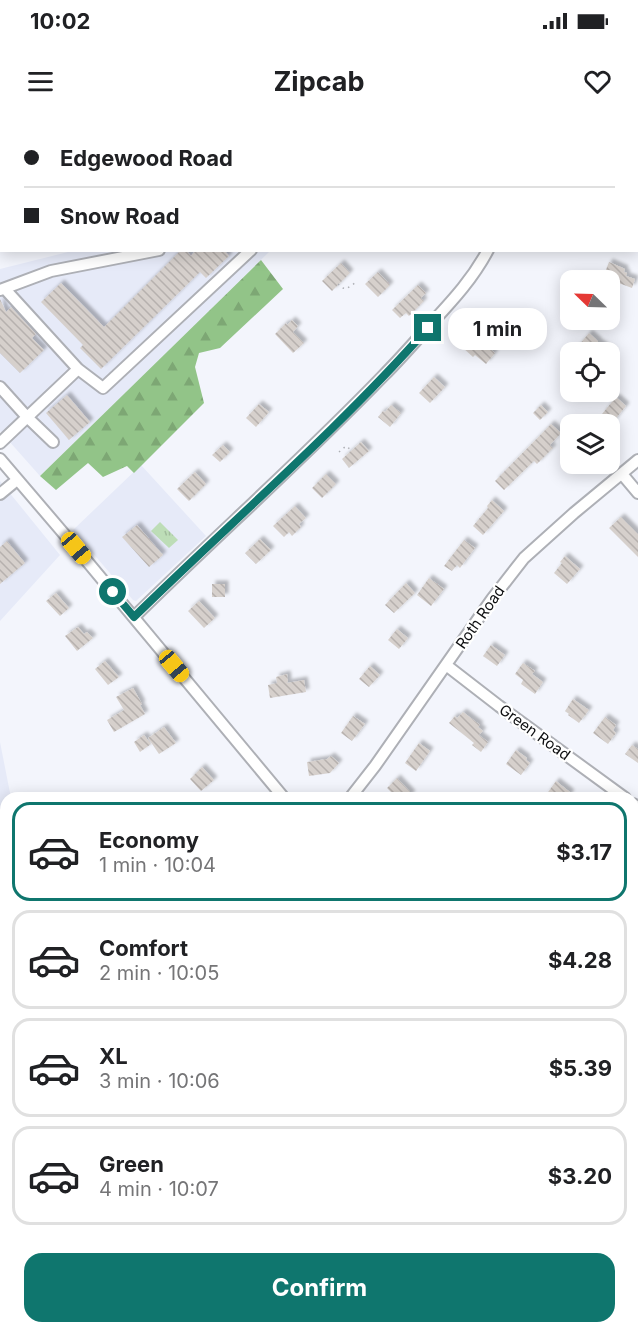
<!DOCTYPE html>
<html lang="en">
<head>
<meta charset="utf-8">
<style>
	body { margin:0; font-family:Inter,sans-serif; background:#f2f2f2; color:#202124; height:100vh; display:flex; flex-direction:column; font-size:22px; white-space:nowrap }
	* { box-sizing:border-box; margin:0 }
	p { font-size:20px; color:#757577 }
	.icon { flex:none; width:33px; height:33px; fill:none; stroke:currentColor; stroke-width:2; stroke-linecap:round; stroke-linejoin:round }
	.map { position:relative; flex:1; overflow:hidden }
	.side { position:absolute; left:0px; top:672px; width:639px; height:542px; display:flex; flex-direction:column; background:#fff; border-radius:18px 18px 0 0; box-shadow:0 3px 15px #0003 }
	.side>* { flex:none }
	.hud { position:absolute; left:0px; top:0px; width:639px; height:132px; box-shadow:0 3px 15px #0003; display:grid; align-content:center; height:132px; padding:0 24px; background:#fff }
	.needle { width:39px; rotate:293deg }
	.tools { position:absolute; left:560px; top:150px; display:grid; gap:12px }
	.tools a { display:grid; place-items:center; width:60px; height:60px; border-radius:12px; background:#fff; box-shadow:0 3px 15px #0003; font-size:30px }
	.end { position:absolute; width:27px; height:27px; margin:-14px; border:8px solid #0f766e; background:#fff; box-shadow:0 0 0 3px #fff }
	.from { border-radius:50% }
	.bubble { position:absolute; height:42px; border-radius:18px; background:#fff; box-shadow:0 3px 15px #0003; font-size:20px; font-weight:700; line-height:42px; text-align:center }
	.car { position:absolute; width:18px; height:36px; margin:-18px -9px; border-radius:8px; box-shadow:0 0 4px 2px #0007; background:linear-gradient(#f5c518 24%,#345 0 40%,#f5c518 0 76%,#345 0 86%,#f5c518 0) }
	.hud b { display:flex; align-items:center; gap:21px; height:57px; font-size:22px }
	.hud b+b { border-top:2px solid #e0e0e0 }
	.hud i { width:15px; height:15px; background:#202124 }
	ul { padding:10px 0 0; list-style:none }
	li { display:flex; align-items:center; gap:18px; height:99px; margin:0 12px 9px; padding:0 12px; border:3px solid #e0e0e0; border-radius:18px }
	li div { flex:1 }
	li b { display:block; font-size:22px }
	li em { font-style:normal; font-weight:700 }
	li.selected { border-color:#0f766e }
	li>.icon { width:54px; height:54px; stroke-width:1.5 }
	.action { display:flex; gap:12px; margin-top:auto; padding:12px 24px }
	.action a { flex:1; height:69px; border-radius:18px; background:#0f766e; color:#fff; font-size:24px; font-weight:700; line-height:69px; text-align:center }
	.status { display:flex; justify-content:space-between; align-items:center; height:42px; padding:0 30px; background:#fff; direction:ltr }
	.status svg { height:16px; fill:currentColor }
	header { display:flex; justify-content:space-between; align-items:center; height:78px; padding:0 24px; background:#fff; font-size:27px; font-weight:700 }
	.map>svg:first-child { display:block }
</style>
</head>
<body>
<div class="status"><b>10:02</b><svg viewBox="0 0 49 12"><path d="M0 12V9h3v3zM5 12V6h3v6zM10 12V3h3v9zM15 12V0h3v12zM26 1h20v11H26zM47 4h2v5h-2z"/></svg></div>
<header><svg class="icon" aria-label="menu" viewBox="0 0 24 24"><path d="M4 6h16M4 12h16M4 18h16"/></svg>Zipcab<svg class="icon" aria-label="heart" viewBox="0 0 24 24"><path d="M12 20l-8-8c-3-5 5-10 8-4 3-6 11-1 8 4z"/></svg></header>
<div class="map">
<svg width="638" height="1213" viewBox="0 0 638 1213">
	<defs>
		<pattern id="industrial-furrows" width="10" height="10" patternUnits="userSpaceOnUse" patternTransform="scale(1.5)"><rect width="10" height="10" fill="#e6eaf8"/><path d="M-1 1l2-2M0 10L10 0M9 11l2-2" fill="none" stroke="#c4c8d4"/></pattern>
		<pattern id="forest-firs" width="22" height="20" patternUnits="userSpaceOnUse" patternTransform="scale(1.5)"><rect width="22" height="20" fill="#92c488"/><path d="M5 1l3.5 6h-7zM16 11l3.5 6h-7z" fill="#7da774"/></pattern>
		<pattern id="park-tufts" width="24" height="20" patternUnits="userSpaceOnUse" patternTransform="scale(1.5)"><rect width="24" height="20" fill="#bdddb7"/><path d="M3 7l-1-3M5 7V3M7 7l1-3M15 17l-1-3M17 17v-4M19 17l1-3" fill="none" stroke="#a1bc9c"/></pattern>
		<pattern id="building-back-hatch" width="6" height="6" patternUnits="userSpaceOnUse" patternTransform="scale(1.5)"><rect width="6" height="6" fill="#d6d0cc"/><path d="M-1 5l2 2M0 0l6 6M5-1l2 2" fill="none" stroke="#b6b1ae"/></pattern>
		<filter id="shadow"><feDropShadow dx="3.5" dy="-3.5" stdDeviation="1.5" flood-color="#0004"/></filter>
	</defs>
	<rect width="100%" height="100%" fill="#f3f5fc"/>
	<path fill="#e6eaf8" d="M0,0H161L157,2H2V78H0Z
		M72,131H270L40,356L0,311V149Z
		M141,345L206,416L136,481L133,480L73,410Z
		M0,361L60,435L0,501Z
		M0,622L11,678H6V1105H0Z"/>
	<path fill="url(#industrial-furrows)" d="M638,1077V1213H0V1105H6V1208H633V1078Z"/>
	<path fill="url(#forest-firs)" d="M261,140L283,169L220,228L199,233L195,247L204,283L134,353L127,346L103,357L88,343L56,370L40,356Z
		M633,826L638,828V940L633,939Z
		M633,975L638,977V1077L633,1078Z"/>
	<path fill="url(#park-tufts)" d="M160,402L178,420L169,428L151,411Z"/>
	<path fill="url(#building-back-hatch)" filter="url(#shadow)" d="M181,130H186L191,136L196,130H224L229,136L206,158L200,152L101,249L80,228L83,225L41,182L61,163L104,207Z
		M609,142L625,149L624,152L627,153L626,156L635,159L632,168L616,162L610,179L609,160H602Z
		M341,143L350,153L332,171L322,161Z
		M378,152L390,165L378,177L365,164Z
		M418,165L426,173L421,178L424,181L409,196L406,193L400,198L392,190Z
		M0,179L6,192L11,187L36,214L32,218L44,230L20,253L0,233Z
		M292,200L298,206L293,212L304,223L293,233L275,214L286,203L287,205Z
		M478,207L483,211L487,207L495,213L485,225L495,233L486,244L475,235L473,237L461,226Z
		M589,213L598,221V222L614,232H573Z
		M434,257L445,267L430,283L419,273Z
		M67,275L90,302L69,320L46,293Z
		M616,277L626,286L613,302L602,294Z
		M259,284L269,292L256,307L246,298Z
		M391,285L401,293L390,307L378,297L383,291L385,292Z
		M541,285L548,292L540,300L533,293Z
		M551,304L561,313L550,325L553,328L537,344L534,341L504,370L495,361Z
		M361,322L369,331L349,348L342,339Z
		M223,325L230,332L220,342L212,335Z
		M195,352L206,364L189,381L177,369Z
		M326,354L336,364L322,378L312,368Z
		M492,380L504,391L483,415L473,406L488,388L487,386Z
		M295,386L306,398L299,404L301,407L292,416L289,412L284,417L273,406Z
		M621,397L638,414V437L609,408Z
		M137,405L163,435L149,447L122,417Z
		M260,419L271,430L256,444L245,433Z
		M464,420L475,428L460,448L457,445L452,451L444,446Z
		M7,421L25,443L0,464V427Z
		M565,436L580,449L567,464L554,453L562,443L560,442Z
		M429,458L444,469L431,486L417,475Z
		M406,463L415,473L394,493L385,485Z
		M212,464H225V477H212Z
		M56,473L69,488L60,496L46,481Z
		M199,481L215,498L204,508L188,491Z
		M78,507L84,514L87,512L93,518L77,531L65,516Z
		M397,509L408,518L399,529L388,520Z
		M491,525L505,535L497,546L483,536Z
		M105,541L119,557L108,565L95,549Z
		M523,543L535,551L532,554L543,562L535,574L521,564L523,560L515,554Z
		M370,546L380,555L369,567L359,559Z
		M287,554L288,561L287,563L304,560L306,572L270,578L268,565L277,563L276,557Z
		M133,568L142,584L140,585L145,594L114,612L107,600L124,590L116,577Z
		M573,579L589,590L579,603L568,595L569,594L565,591Z
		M463,592L480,605L478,607L483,611L479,615L488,622L481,632L472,625L474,623L449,603L455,596L457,598Z
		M353,596L365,604L352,621L341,613Z
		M605,597L616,605L613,610L616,613L608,624L593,613Z
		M164,607L176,623L159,634L148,618Z
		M144,615L151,624L140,632L134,622Z
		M419,623L430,631L416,651L405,643Z
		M632,625L638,629V643L625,634Z
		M516,630L527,638L526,640L530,643L521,655L506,644Z
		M331,636L339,643L330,653L309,656L307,642L327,639Z
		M202,647L214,660L201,671L190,659Z
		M397,658L412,674L408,678H397L387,668Z
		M556,661L571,673L567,678H550L546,675Z"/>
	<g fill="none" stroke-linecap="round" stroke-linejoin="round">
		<defs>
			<path id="minor" d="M5,169L78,249L103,268L251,130
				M0,170L51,151L159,130
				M0,267L27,297L53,322
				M0,323L78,249
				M0,339L76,428L284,678
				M622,354L638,373
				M0,374L17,360
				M134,497C216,416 303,339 383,256C399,240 414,223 429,206C452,181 472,160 488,130
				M446,545L499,586L625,678
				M350,678L375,646L492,479L524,438L574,393L638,340
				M633,684L638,687
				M633,953L638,955
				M633,1117H638
				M0,1123H6
				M236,1213V1208
				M388,1213L389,1208
				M419,1213L420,1208"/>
			<path id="highway" d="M317,2L322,0
				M402,2L407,0
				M0,89H2
				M0,118H2"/>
		</defs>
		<use href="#minor" stroke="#aeb0b6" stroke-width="14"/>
		<use href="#highway" stroke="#aeb0b6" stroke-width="18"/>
		<path stroke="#adafb4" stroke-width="1.5" stroke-dasharray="1.5 4.5" stroke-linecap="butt" d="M338,164L343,168L346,169L355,163
			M339,332L346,326L351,330"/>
		<use href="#minor" stroke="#fff" stroke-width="10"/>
		<use href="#highway" stroke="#fff" stroke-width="15"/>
	</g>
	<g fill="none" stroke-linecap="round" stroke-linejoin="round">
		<path stroke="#0f766e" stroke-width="8" d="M113,472L134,497C232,401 337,311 428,208"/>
	</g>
	<g text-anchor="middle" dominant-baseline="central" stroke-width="4.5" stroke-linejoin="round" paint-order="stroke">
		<g font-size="15" fill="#0d0e10" stroke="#fff">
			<text transform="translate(480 497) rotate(-55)">Roth Road</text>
			<text transform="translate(535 612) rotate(36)">Green Road</text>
		</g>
	</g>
</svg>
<div class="tools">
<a><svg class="needle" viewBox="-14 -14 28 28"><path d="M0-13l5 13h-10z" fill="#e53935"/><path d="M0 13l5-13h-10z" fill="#757577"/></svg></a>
<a><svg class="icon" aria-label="locate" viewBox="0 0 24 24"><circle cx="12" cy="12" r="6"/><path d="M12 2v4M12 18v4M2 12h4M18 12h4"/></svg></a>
<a><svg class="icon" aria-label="layers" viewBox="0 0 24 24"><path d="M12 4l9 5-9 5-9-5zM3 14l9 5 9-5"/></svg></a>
</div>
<i class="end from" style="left:113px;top:472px"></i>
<i class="end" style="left:428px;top:208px"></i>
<div class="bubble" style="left:448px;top:188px;width:99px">1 min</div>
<i class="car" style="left:76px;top:428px;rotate:140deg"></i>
<i class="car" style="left:174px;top:546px;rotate:140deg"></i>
<div class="hud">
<b><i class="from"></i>Edgewood Road</b>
<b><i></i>Snow Road</b>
</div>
<section class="side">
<ul>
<li class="selected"><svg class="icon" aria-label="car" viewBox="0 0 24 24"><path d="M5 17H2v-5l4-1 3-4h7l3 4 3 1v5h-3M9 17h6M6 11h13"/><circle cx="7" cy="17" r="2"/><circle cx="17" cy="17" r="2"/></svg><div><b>Economy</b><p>1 min · 10:04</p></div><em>$3.17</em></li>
<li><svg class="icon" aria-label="car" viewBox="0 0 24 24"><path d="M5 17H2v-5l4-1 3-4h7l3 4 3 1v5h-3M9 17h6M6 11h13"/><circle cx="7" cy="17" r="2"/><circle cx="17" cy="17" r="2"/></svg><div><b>Comfort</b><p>2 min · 10:05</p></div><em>$4.28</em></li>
<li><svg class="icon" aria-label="car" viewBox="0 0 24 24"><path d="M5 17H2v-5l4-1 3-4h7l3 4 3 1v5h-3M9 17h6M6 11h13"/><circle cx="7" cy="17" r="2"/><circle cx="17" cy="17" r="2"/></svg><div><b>XL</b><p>3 min · 10:06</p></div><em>$5.39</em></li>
<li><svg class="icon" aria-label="car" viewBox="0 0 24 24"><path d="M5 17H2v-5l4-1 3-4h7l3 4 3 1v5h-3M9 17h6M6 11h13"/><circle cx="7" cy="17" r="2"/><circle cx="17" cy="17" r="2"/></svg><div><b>Green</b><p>4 min · 10:07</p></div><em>$3.20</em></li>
</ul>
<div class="action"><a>Confirm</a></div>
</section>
</div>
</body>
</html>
